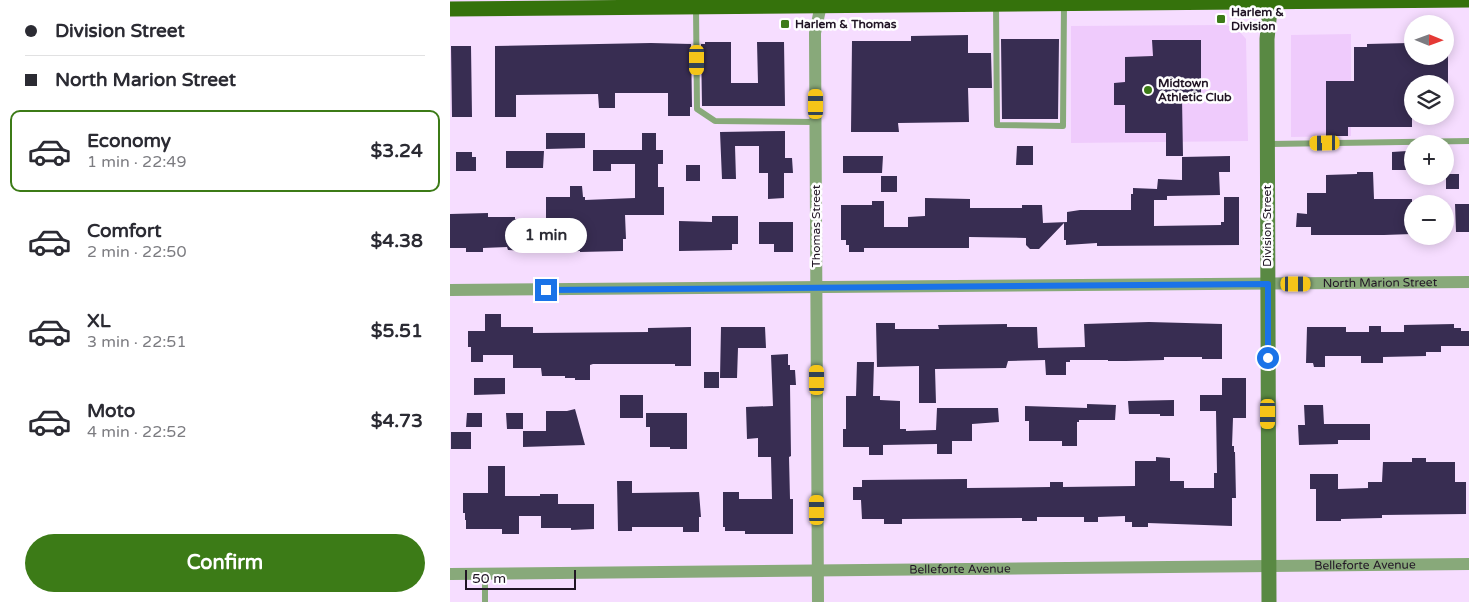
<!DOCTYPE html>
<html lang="en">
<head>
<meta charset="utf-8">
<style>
	body { margin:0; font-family:"Varela Round",sans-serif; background:#f2f2f3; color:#2b2b33; height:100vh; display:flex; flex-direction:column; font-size:19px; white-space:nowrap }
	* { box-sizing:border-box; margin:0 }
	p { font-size:16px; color:#7c7c81 }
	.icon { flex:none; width:28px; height:28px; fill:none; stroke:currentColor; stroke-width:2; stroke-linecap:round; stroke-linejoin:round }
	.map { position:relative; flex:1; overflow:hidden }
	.side { display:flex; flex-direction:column; background:#fff; width:450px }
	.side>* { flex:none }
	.banner { display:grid; align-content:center; height:110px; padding:0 25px; background:#fff }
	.needle { width:32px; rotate:91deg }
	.buttons { position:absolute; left:954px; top:15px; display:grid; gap:10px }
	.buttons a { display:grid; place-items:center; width:50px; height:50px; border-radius:50%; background:#fff; box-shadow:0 2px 12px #0003; font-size:25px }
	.scale { position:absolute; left:15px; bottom:12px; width:111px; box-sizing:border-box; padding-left:5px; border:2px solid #211525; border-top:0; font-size:14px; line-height:18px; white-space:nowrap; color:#211525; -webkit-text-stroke:4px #fff; paint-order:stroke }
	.end { position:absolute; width:22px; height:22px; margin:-11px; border:6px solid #1a73e8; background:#fff; box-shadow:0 0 0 2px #fff }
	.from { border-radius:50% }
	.bubble { position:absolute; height:35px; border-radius:18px; background:#fff; box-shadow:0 2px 12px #0003; font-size:16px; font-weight:700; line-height:35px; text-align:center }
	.car { position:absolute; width:15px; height:30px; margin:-15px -8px; border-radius:6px; box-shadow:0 0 4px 1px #0007; background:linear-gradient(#f5c518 24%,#345 0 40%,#f5c518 0 76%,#345 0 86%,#f5c518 0) }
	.banner b { display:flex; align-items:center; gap:18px; height:48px; font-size:19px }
	.banner b+b { border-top:1px solid #e1e1e2 }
	.banner i { width:12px; height:12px; background:#2b2b33 }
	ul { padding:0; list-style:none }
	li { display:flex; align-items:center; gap:15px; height:82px; margin:0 10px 8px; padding:0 15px; border:2px solid transparent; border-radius:10px }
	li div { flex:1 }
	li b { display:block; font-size:19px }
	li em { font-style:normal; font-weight:700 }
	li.active { border-color:#3c7b17 }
	li>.icon { width:45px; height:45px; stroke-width:1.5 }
	.cta { display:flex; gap:10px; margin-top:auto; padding:10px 25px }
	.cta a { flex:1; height:58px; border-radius:30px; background:#3c7b17; color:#fff; font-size:20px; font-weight:700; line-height:58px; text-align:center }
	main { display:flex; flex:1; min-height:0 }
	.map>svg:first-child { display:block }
</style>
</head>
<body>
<main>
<section class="side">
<div class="banner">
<b><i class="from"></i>Division Street</b>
<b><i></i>North Marion Street</b>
</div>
<ul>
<li class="active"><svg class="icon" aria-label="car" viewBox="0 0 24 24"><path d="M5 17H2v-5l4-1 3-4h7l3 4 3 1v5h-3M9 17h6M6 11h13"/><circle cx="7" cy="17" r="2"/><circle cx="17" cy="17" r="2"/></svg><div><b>Economy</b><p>1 min · 22:49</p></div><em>$3.24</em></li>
<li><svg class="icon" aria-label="car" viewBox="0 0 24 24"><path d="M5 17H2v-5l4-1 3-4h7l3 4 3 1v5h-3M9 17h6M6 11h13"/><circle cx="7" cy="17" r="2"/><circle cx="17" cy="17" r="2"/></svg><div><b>Comfort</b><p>2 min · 22:50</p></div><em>$4.38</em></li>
<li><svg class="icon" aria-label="car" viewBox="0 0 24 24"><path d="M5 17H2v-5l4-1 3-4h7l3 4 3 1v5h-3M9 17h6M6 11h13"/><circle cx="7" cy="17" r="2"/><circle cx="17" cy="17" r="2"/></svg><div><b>XL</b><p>3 min · 22:51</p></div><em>$5.51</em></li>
<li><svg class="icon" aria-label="car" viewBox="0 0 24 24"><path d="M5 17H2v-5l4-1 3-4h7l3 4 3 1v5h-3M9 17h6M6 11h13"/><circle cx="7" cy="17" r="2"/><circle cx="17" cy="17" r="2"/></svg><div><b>Moto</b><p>4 min · 22:52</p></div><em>$4.73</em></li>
</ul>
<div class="cta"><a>Confirm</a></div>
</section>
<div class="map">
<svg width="1019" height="602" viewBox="0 0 1019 602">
	<rect width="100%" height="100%" fill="#f6ddff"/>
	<path fill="#efcbfc" d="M775,25L782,27L790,32L796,39L798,141L621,143V26Z
		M901,34V136L841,137V35Z"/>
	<path fill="#382d52" d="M518,35V53H541L542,88H518L519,122L448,123L449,132H401L402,41H461V36Z
		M551,39H609L608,119H552Z
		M702,40H751V98H732L733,156H716V133H675V105H664V83L675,82V57L703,56Z
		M255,42H281V83H308L307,42H334L335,106H252L251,44H255Z
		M201,43L241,44L242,107H240V116H218V93H165V108H149L148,94L66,95V117H45V46Z
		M959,43V46H962V56H998V84H962V127H898V136H876V81H904V47H917V44Z
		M1,46H21L22,117H2Z
		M335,131V158H342L343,173H334V198L318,199V173H309V146H285L286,179H272L270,132Z
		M96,133H135V148L96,149Z
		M192,133H206V150H213V164H208V187H214V215H175L176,239H173V251L130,252V251L76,253V251L58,250L57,247L33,248V252H16V248H0V214L38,213V217H65V219H96V197H120V186H132L133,197H135V200L185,198V164H161V171H143V150H192Z
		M567,146H583V165H566Z
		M56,151H94L93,168H56Z
		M957,151L958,170H942V152Z
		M6,152H22V157H26V171H6Z
		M393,156H433L432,173H393Z
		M780,156V172H769L770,195L717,196V200H704V226L771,225V222H774V197H789V245L647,246V243L616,245V240H614V223L589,249H580L576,245V238L519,237V248H414V252H399V245H396V240H391V205H422V201H434V227H458V217L475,216V198L520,199V208H572V205H592L593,223L617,222V212L630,210H681V194H683V188L707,189L708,179L732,180V157Z
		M236,165H250V181H236Z
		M907,172H923L924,199H962V234L934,235H861V227H846L847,213L857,214V193H876V175L907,174Z
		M996,174H1009V189H996Z
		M431,176H447V192H431Z
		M1005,204H1019V232H1006Z
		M262,216H288V244H282V250L229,251V221L262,222Z
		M309,222H343V252H324V244H309Z
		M35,314H51V327H83V333L198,332V328L241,327V366H225V364H143L140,365V380H125V378H115V376H92L91,368H63V355H33V362H21V347H18V331H35Z
		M699,322L772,324V359H752V357H714V360L676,361H658V360H620V362H616V375H596L595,360L558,361L556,368L485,369L486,403H469V366L427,367L426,323H445V329H489L488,325L557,324V327H587L588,348L635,347L634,324Z
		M1004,324V328H1011V331H1019V346H991V352H976V356L933,357V363H911V356H875V367H864L863,363H856L857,327H896V332H919V326H931V332H954V325Z
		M271,327H315L316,348H288L287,378H270Z
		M338,354V365H340V370H345L346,385H340L341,456L339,457L340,499H343V534H295V531H275V527H273V492H289V499H322L321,457H308V438L297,439L296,407L323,406L321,355Z
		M407,362H424L423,396H430V400L450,401V429H456V431L486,430L487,408H548L549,422L522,424V441H502V454H487V444L433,445V455H419V447H393V429H396V396H406Z
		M254,372H269V388H254Z
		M24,378H55V394L24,395Z
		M772,378H796V418H783L782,446H784V452H785L786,498H782V526L698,523V527H682V522H675V516L648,517V522H634V517H587V521H572V518L452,519V524H434V519H412L411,500H403V487H412V480L517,479V488L600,487V482H613V487L685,486V461H706V457L720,458V481H734V488H764V473H767L766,411H750V395H772Z
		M170,395H193V418H170Z
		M724,400V416H710V414H679L678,401Z
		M637,404L666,405L665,420H629V422H627V446H612V441H579V421H575V406L637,408Z
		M854,405H873L874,424H920V440H888V444L849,445L848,425H855Z
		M125,409L135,445L73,447V431H96V411H117Z
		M17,413H32V427H16Z
		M56,413H73V429H57Z
		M196,413H237V449H220V447H200V427H196Z
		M1,432H21V449H1Z
		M962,458H976V462H1005V482H1016V514L932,515V518L891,519V521H866V489H860V474H888V489L918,488V482H932L933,462H962Z
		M38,466H55V496H90V494H108V504H144V529L121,530V528H91V516H69V534H52V529H16V520H15V513H13V493H38Z
		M167,481H182V493L249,492L251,517H249V532H233V527H182V531H168Z"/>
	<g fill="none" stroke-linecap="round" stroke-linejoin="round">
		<path stroke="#88a97a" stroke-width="6" d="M546,4L547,125L613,126L614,4
			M246,7L247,109L265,121L366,122
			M818,144L1019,141
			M35,573V602"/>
		<g stroke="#88a97a" stroke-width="12">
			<path id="s1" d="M0,290L1019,282"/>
			<path id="s2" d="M0,574L1019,564"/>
			<path d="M368,602L365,33L372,0"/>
		</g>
		<path stroke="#598943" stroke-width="15" d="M819,602L817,39L821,0"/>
		<path stroke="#35720c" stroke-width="15" d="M0,9L1019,0"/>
	</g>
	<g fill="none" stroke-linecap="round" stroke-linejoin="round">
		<path stroke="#1a73e8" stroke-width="6" d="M96,290L818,284V358"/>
	</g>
	<g fill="#3c7b17" stroke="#fff" stroke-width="2">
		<rect x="766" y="14" width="10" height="10" rx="2.5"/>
		<rect x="330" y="19" width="10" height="10" rx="2.5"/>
		<circle cx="698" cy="90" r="5"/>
	</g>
	<g text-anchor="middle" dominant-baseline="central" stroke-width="5" stroke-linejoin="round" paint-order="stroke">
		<g font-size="12" font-weight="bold" fill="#211525" stroke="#fff" text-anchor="start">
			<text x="781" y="12">Harlem &amp;<tspan x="781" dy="14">Division</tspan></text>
			<text x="345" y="24">Harlem &amp; Thomas</text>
			<text x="708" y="83">Midtown<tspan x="708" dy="14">Athletic Club</tspan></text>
		</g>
		<g font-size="12" fill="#211525" stroke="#fff">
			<text transform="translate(366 226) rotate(-90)">Thomas Street</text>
			<text transform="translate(817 226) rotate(-90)">Division Street</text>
			<text stroke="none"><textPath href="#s1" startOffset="930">North Marion Street</textPath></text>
			<text stroke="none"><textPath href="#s2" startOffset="915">Belleforte Avenue</textPath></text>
			<text stroke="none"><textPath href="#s2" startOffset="510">Belleforte Avenue</textPath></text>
		</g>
	</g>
</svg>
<div class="buttons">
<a><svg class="needle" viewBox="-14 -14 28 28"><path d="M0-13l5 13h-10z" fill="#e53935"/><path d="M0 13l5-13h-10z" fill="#7c7c81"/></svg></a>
<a><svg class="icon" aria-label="layers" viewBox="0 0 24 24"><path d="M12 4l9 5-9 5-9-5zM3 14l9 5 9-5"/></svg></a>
<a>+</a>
<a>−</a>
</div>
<div class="scale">50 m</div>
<i class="end from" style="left:818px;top:358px"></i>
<i class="end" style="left:96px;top:290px"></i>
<div class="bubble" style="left:55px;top:218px;width:82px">1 min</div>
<i class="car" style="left:247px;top:60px;rotate:180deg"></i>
<i class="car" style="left:366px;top:104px;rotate:0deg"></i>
<i class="car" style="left:875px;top:143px;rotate:269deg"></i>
<i class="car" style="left:846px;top:284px;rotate:90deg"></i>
<i class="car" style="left:367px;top:380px;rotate:0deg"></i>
<i class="car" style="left:818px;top:414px;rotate:180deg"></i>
<i class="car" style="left:367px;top:510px;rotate:0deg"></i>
</div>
</main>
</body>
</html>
